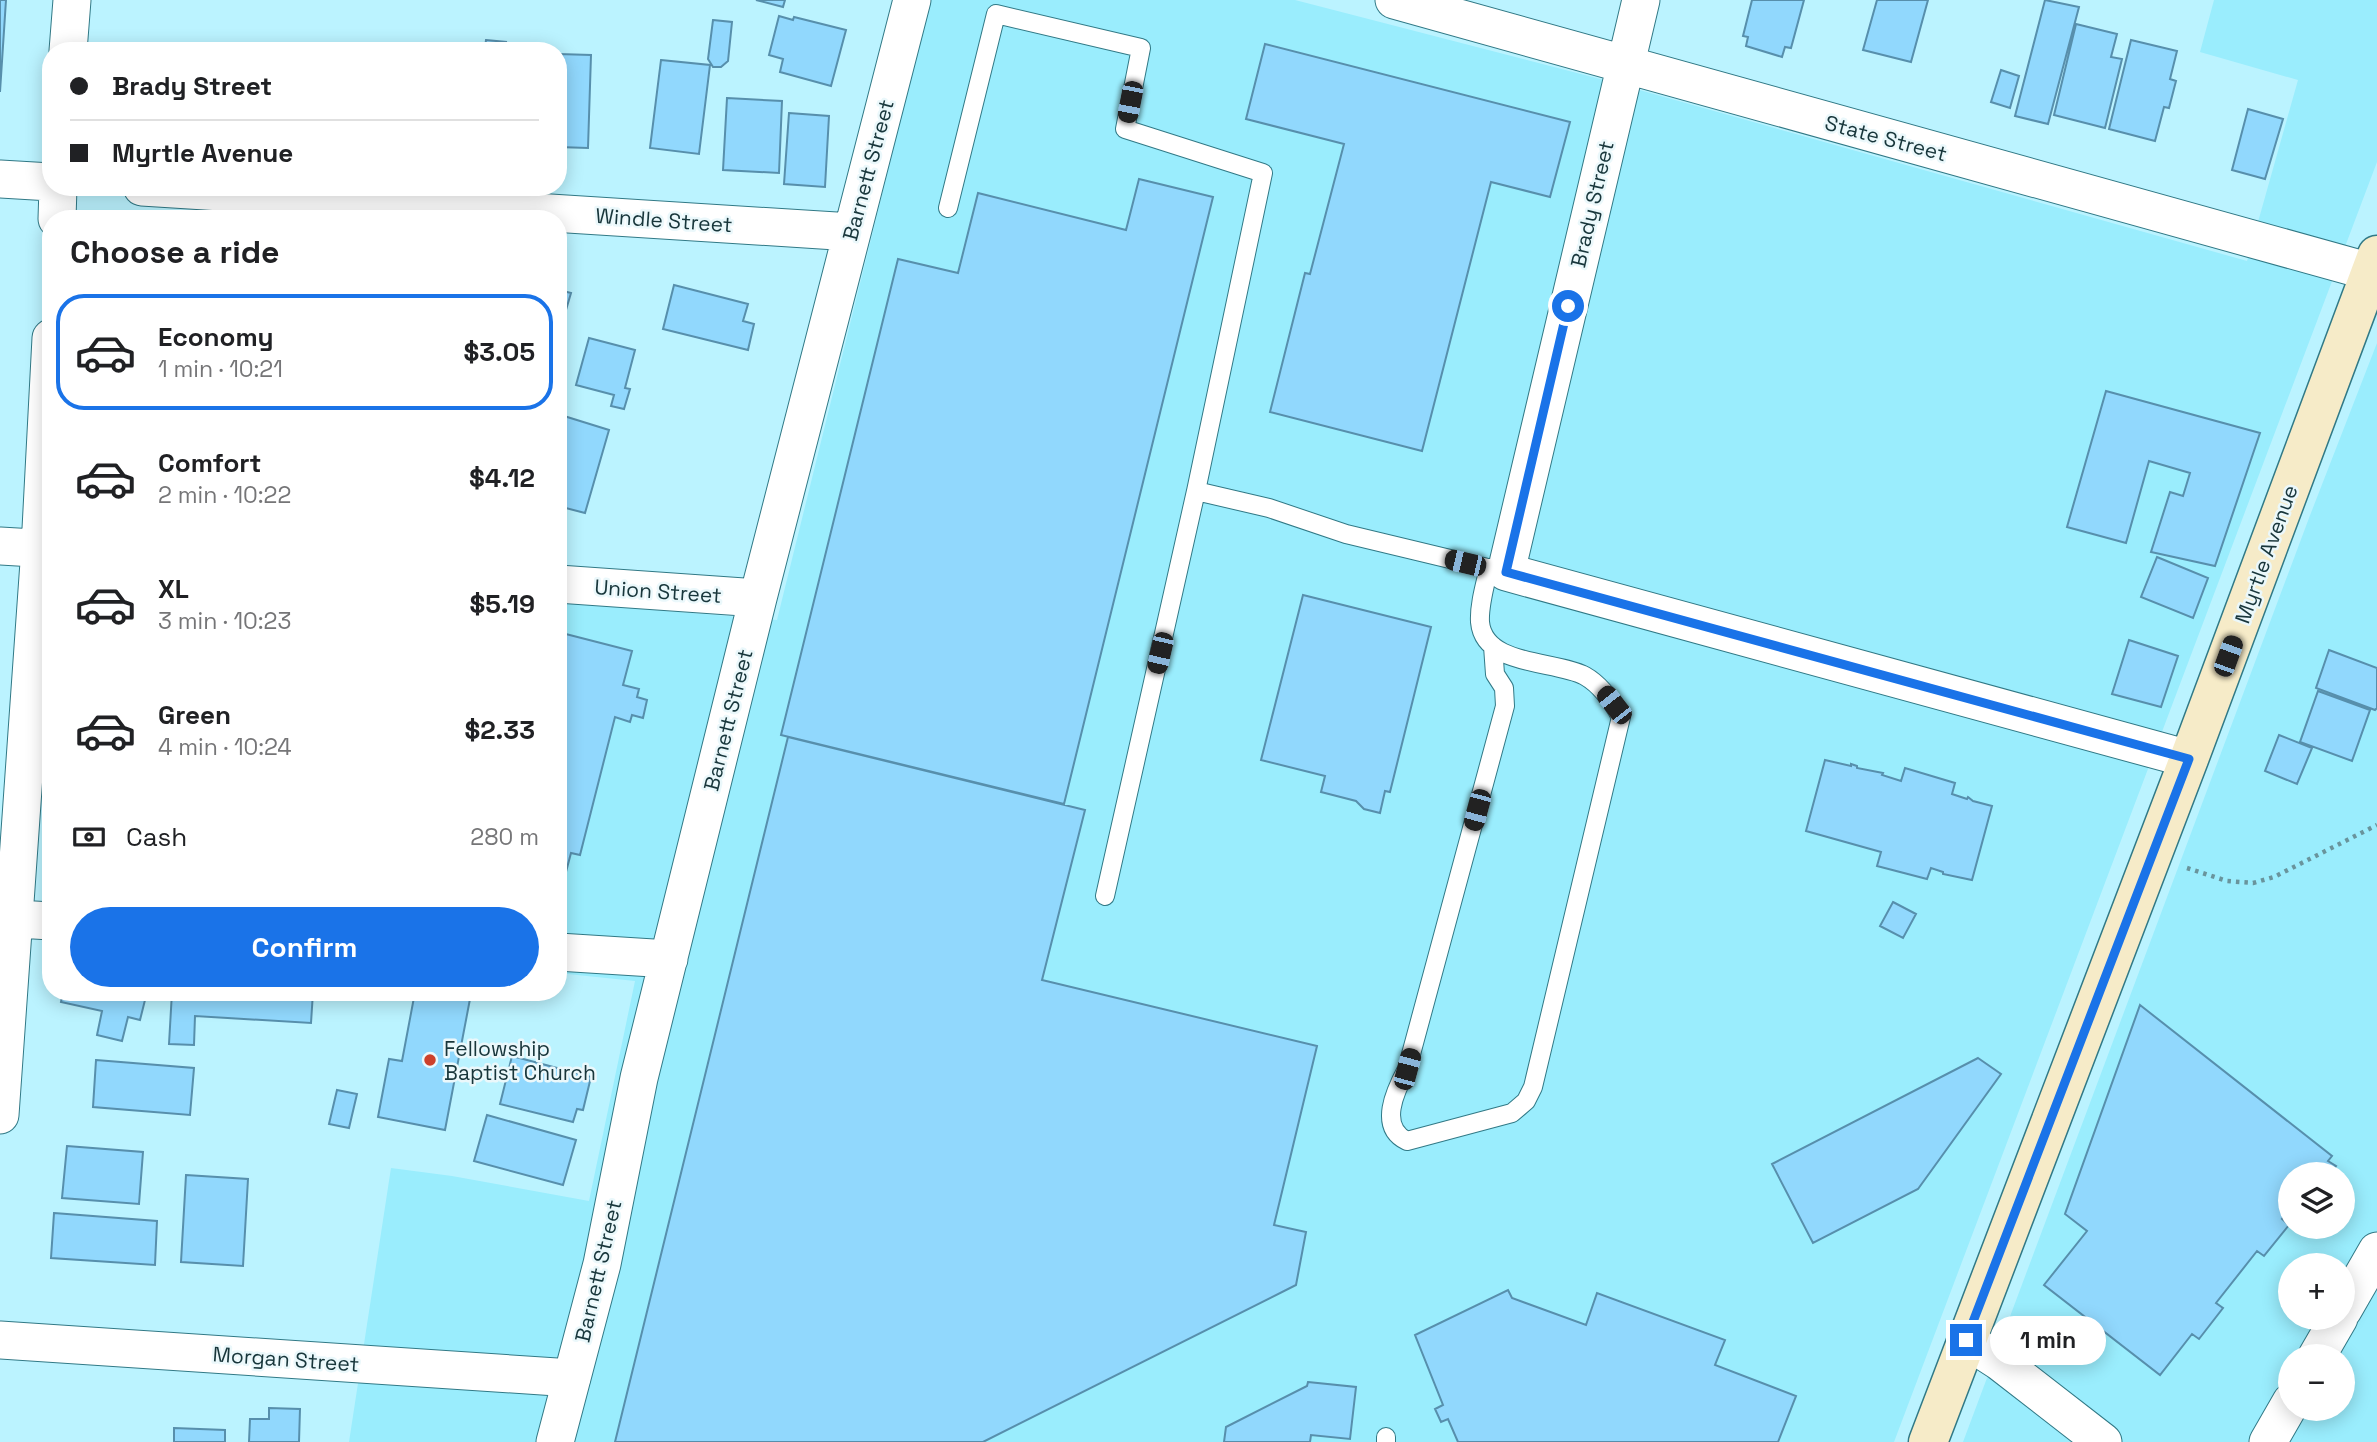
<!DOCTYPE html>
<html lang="en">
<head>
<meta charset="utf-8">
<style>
	body { margin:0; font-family:"Space Grotesk",sans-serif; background:#f2f2f2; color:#202124; height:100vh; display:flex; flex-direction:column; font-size:26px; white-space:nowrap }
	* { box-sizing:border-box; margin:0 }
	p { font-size:23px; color:#757577 }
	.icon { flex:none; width:38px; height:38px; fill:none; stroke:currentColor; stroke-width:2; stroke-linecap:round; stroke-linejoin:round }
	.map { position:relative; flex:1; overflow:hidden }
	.sheet { position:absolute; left:42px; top:210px; width:525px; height:791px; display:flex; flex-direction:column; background:#fff; border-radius:28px; box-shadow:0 4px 18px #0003 }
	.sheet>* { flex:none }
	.top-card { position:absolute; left:42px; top:42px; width:525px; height:154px; border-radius:28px; box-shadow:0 4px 18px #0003; display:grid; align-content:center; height:154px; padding:0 28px; background:#fff }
	.buttons { position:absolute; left:2278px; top:1162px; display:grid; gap:14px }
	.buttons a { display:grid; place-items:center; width:77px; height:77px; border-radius:50%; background:#fff; box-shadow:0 4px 18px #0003; font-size:35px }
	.end { position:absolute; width:32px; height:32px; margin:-16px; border:9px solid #1a73e8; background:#fff; box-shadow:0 0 0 4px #fff }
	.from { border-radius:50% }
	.bubble { position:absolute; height:49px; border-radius:24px; background:#fff; box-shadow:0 4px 18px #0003; font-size:23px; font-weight:800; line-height:49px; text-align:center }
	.car { position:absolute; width:21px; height:42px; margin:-21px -10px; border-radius:9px; box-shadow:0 0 5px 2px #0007; background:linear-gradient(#222 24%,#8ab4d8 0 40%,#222 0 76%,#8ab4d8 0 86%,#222 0) }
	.top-card b { display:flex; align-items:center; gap:24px; height:66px; font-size:26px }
	.top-card b+b { border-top:2px solid #e0e0e0 }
	.top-card i { width:18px; height:18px; background:#202124 }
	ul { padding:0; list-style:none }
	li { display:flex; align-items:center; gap:21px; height:116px; margin:0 14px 10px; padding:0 14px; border:4px solid transparent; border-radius:28px }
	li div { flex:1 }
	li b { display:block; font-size:26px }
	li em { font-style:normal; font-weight:800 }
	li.selected { border-color:#1a73e8 }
	li>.icon { width:63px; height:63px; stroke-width:1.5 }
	h2 { padding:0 28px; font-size:32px; line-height:84px }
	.pay { display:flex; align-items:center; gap:18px; height:77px; padding:0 28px; font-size:26px }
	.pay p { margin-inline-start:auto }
	.button { display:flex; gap:14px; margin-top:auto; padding:14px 28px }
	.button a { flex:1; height:80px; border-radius:42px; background:#1a73e8; color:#fff; font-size:28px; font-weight:800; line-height:80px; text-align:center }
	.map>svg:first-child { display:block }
</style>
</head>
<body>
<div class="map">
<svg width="2377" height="1442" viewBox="0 0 2377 1442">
	<rect width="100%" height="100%" fill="#bbf3ff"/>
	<path fill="#9aedfd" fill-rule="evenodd" d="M930,0H1295L1604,80L2247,261L2298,80L2200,52L2214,0H2377V162L1894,1442H349L391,1168L452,1176L589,1201L635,981L558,973V602L777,620Z
		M2377,343V1442H1963L2309,518ZM2291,1174H2343V1227H2291ZM2291,1265H2343V1318H2291ZM2291,1356H2343V1409H2291Z"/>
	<path fill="#91d8fd" stroke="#578fac" stroke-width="2" d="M0,0H6L0,92Z
		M756,0H785L783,7Z
		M1752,0H1804L1791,48L1785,47L1782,57L1746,46L1748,37L1743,36Z
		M1877,0H1928L1911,62L1863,50Z
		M2045,0L2079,7L2048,124L2015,116Z
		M779,16L793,20L794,17L846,30L831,86L780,72L783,59L769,55Z
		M713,20L732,22L728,61L721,67H713L708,59Z
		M2076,24L2117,34L2111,57L2122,59L2105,128L2054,115Z
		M486,40L506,42L505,49L520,51H470V46L485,47Z
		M2131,40L2177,51L2170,79L2176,81L2169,108L2164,107L2155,141L2109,129Z
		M1265,44L1570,122L1550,197L1491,182L1422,451L1270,412L1305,273L1310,274L1344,144L1246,119Z
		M406,46L453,48V51H406Z
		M558,54L591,55L588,148L558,147Z
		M661,60L710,65L699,154L650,148Z
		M2001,70L2019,76L2010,108L1991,102Z
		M727,98L782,101L779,173L723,170Z
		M2248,109L2283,119L2265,179L2232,170Z
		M789,113L829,116L825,187L784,184Z
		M1139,179L1213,197L1064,804L781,735L898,259L958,273L978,193L1126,230Z
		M558,278L562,279L559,290L571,293L558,337Z
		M674,285L748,304L743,321L754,324L748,350L663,329Z
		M589,338L635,350L625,388L630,389L624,409L611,406L614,395L576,385Z
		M2106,391L2260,433L2215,566L2151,552L2170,492L2183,496L2190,473L2149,461L2126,543L2067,527Z
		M564,416L609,430L585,513L558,506V435Z
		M2157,557L2208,578L2193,618L2141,597Z
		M1303,595L1431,627L1390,792L1385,791L1380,813L1364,809L1356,801L1321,792L1325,776L1261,760Z
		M558,632L632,651L623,685L639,689L637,697L647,700L643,718L632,715L630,722L615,717L580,855L571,853L558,902Z
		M2129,640L2178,656L2161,707L2112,694Z
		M2329,650L2377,668V708L2375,710L2316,688Z
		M2318,691L2370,710L2352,761L2300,742Z
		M2279,735L2312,748L2297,784L2265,771Z
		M788,737L1085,810L1042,980L1317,1046L1274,1225L1306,1232L1296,1285L983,1442H615Z
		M1825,760L1851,766V764L1857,766V768L1883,773L1882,775L1901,781L1905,768L1955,783L1952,794L1967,799L1968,797L1973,801L1992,806L1972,880L1943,874V872L1931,868L1927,879L1877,866L1881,852L1806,831Z
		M1893,902L1916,914L1903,938L1880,926Z
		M63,992H147L140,1020L128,1017L122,1041L97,1035L102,1011L61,1002Z
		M172,992H313L311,1023L195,1016L194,1045L169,1044Z
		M415,992H436L470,999L445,1130L378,1117L389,1059L402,1061Z
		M2140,1005L2332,1156L2328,1161L2336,1166L2330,1174H2291V1208L2282,1219L2289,1225L2264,1256L2257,1251L2216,1303L2223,1308L2199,1339L2192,1334L2160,1375L2044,1285L2087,1231L2065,1214Z
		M512,1056L591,1077L583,1110L577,1109L573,1122L500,1104Z
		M1978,1058L2001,1074L1918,1189L1813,1243L1772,1164Z
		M96,1060L194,1068L190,1115L93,1107Z
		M337,1090L357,1094L349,1128L329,1124Z
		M487,1115L576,1140L563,1185L474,1161Z
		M67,1146L143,1152L139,1204L62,1198Z
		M186,1175L248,1179L243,1266L181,1262Z
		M54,1213L157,1221L155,1265L51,1258Z
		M1508,1290L1512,1298L1586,1325L1597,1293L1725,1340L1715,1365L1796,1396L1778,1442H1458L1448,1419L1441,1422L1435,1409L1443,1405L1415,1335Z
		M1308,1382L1356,1387L1350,1439L1311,1435L1310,1442H1224L1226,1427L1307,1386Z
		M269,1408L300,1409L299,1442H249L250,1419H269Z
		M174,1428L225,1430V1442H174Z"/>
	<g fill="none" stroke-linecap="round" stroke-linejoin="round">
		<defs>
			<path id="lane" d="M948,208L996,14L1141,48L1125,129L1263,173L1196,491L1269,508L1346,534L1500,571
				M1489,568C1485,585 1479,605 1480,622C1484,667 1556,660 1585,676C1601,685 1612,701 1621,717L1533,1087L1526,1101L1512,1113L1407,1141C1378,1127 1395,1091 1407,1069L1505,706L1504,688L1495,674L1493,646
				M1105,896L1196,491
				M1386,1442V1437"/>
			<path id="street" d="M1394,0L2371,272L2377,278
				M1641,0L1506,572L2189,759
				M68,51L72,0
				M0,179L51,182
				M142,187L852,232
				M57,219L58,187
				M0,546L51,549
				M558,584L758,598
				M0,918L51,921
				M558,952L669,959
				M0,1115L40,548L51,338
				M2343,1310L2377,1251
				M0,1340L572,1378
				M1966,1340L2000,1362L2103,1442
				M2317,1356L2339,1318
				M555,1442L602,1264L639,1078L758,598L912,0
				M2268,1442L2291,1402"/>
			<path id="secondary" d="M1928,1442L2189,759L2377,255"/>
		</defs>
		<use href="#lane" stroke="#317986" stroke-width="20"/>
		<use href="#street" stroke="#317986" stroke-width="39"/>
		<use href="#secondary" stroke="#317986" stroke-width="41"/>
		<path stroke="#69949c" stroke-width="4.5" stroke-dasharray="3.5 5" stroke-linecap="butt" d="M2187,868L2227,881L2253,883L2274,877L2377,825"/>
		<use href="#lane" stroke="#fff" stroke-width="18"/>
		<use href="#street" stroke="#fff" stroke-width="37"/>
		<use href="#secondary" stroke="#f6ebc8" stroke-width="38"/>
	</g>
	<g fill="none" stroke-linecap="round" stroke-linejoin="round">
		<path stroke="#1a73e8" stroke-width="9" d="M1568,306L1506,572L2189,759L1966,1340"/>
	</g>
	<circle fill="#cc402b" stroke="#ebf8fb" stroke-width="2.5" cx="430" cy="1060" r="7"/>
	<g text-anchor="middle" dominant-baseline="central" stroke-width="5" stroke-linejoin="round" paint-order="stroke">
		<g font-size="21" fill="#18363b" stroke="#ebf8fb">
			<text transform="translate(1886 138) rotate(15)">State Street</text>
			<text transform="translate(868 170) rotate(-75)">Barnett Street</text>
			<text transform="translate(1592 204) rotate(-77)">Brady Street</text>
			<text transform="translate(664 220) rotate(4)">Windle Street</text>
			<text transform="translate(2266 554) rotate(-70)">Myrtle Avenue</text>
			<text transform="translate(658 591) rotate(4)">Union Street</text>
			<text transform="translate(728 720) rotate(-76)">Barnett Street</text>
			<text transform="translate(598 1271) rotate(-77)">Barnett Street</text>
			<text transform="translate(286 1359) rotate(4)">Morgan Street</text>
		</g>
		<g font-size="21" fill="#18363b" stroke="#ebf8fb" text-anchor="start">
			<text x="444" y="1048">Fellowship<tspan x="444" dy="24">Baptist Church</tspan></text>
		</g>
	</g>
</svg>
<div class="buttons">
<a><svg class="icon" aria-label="layers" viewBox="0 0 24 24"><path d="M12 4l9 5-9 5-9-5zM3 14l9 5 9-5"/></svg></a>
<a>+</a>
<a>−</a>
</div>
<i class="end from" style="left:1568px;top:306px"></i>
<i class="end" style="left:1966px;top:1340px"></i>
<div class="bubble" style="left:1990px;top:1316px;width:116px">1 min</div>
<i class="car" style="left:1130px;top:102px;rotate:191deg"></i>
<i class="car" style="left:1465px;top:563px;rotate:283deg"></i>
<i class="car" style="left:1160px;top:653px;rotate:193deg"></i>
<i class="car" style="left:2228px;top:656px;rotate:20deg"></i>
<i class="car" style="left:1614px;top:705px;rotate:322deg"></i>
<i class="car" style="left:1477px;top:810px;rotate:195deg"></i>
<i class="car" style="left:1407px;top:1069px;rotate:15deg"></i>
<div class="top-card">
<b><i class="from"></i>Brady Street</b>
<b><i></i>Myrtle Avenue</b>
</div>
<section class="sheet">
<h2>Choose a ride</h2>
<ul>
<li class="selected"><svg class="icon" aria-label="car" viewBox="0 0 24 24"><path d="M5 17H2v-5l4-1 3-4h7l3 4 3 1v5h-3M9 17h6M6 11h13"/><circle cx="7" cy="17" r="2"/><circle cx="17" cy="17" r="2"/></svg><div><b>Economy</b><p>1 min · 10:21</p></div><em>$3.05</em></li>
<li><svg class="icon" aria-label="car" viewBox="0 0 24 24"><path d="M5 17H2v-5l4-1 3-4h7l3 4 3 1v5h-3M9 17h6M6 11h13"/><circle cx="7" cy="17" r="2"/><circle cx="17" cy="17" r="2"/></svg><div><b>Comfort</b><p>2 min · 10:22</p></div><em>$4.12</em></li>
<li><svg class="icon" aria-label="car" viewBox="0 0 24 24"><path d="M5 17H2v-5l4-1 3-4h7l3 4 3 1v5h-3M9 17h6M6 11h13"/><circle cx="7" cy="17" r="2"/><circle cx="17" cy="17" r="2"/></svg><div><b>XL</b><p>3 min · 10:23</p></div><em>$5.19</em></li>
<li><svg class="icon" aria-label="car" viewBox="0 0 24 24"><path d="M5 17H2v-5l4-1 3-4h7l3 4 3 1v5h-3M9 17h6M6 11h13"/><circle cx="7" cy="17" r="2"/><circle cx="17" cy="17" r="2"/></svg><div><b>Green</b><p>4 min · 10:24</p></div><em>$2.33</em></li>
</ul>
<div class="pay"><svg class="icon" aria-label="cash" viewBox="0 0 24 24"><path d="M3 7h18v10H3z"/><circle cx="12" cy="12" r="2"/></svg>Cash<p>280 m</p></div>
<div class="button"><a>Confirm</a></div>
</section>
</div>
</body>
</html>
